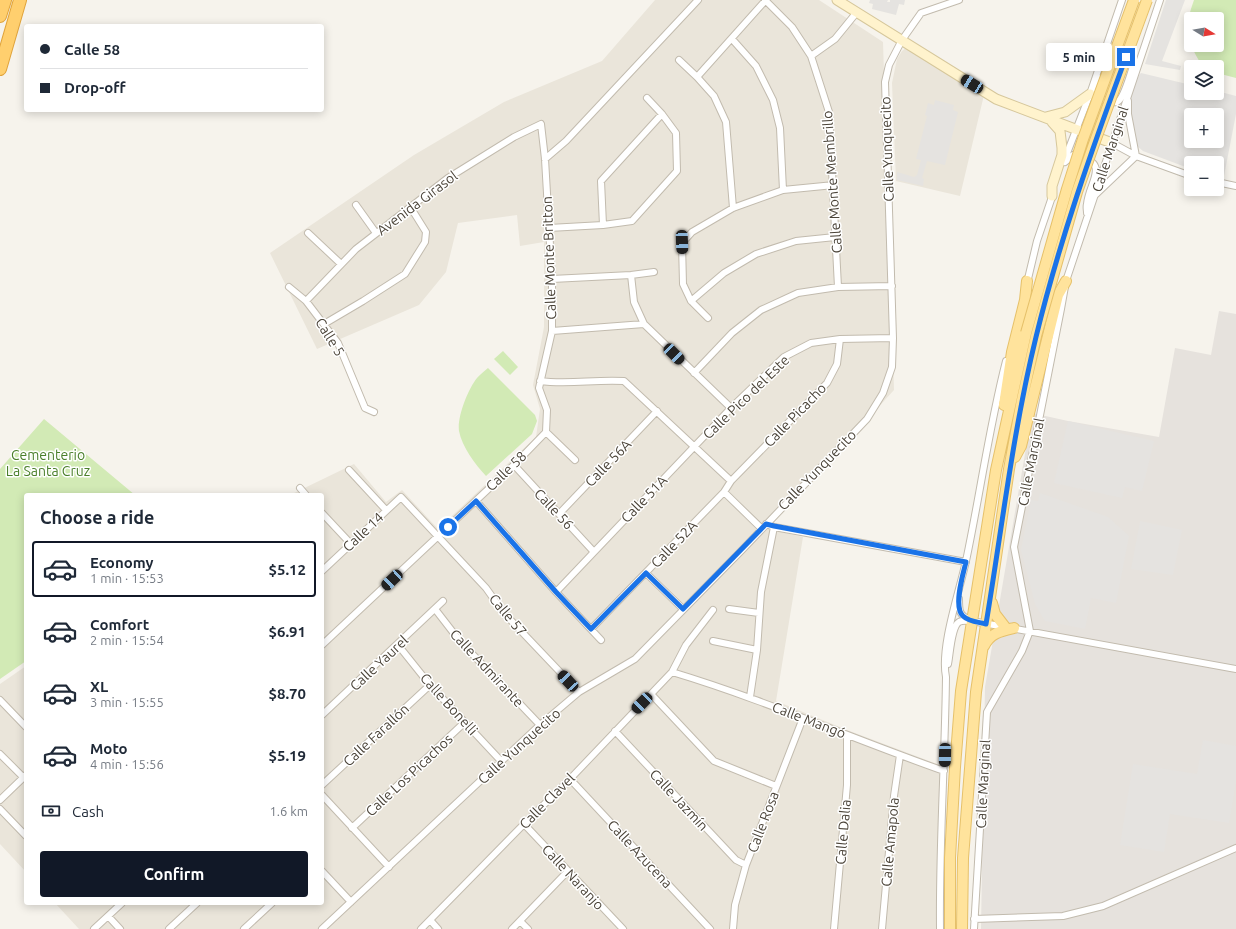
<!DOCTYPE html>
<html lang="en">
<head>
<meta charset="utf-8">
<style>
	body { margin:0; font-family:Ubuntu,sans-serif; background:#f6f6f7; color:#1f2937; height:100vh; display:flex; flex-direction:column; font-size:15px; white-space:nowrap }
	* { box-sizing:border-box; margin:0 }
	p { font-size:13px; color:#747a83 }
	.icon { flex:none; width:22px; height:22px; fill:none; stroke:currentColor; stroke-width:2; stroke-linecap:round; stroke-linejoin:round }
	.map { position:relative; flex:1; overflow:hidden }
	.side { position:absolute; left:24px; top:493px; width:300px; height:412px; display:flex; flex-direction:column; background:#fff; border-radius:4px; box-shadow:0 2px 10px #0003 }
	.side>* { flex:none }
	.top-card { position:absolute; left:24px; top:24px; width:300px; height:88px; border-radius:4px; box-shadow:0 2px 10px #0003; display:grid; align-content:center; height:88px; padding:0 16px; background:#fff }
	.needle { width:26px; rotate:101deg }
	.fabs { position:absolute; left:1184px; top:12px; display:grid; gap:8px }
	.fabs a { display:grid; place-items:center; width:40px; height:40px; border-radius:4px; background:#fff; box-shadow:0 2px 10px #0003; font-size:20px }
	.end { position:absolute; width:18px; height:18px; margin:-9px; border:5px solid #1a73e8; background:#fff; box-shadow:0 0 0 2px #fff }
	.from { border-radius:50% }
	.bubble { position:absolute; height:28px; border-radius:4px; background:#fff; box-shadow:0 2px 10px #0003; font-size:13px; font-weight:700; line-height:28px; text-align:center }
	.car { position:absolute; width:12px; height:24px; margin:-12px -6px; border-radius:5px; box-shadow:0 0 3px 1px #0007; background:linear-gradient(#222 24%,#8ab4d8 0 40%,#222 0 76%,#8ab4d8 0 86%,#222 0) }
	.top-card b { display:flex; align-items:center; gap:14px; height:38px; font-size:15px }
	.top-card b+b { border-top:1px solid #e0e1e3 }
	.top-card i { width:10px; height:10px; background:#1f2937 }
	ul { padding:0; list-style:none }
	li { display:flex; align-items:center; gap:12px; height:56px; margin:0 8px 6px; padding:0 8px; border:2px solid transparent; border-radius:4px }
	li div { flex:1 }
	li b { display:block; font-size:15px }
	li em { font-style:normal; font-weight:700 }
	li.active { border-color:#111827 }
	li>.icon { width:36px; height:36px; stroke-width:1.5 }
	h2 { padding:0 16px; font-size:18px; line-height:48px }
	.pay { display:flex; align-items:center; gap:10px; height:44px; padding:0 16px; font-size:15px }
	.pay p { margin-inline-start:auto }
	.cta { display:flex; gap:8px; margin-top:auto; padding:8px 16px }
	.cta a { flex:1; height:46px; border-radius:4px; background:#111827; color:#fff; font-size:16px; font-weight:700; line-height:46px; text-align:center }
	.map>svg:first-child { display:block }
</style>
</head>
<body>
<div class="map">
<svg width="1236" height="929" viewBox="0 0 1236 929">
	<rect width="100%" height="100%" fill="#f6f3ec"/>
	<path fill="#eae5da" d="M655,0H819L883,42L894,390L768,529L803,537L776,701L847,730L945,767L943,929H79L55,903H322V495H290L354,464L386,502L402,490L438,529L536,437L540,409L533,385L544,327V242L520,246L517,215L458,223L446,272L419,305L317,349L270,253L414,155L504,102L602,61Z
		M906,48L984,95L960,196L896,181L892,83L897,59L902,51Z
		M26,666V872L0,844V684Z"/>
	<path fill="#e6e2dd" d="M1219,311L1236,314V929H981L985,687L1032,413L1068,421L1159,437L1175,348L1211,355Z"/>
	<path fill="#d2eab5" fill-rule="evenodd" d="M1194,0H1236V78L1217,73V67L1202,66C1186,38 1183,31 1194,0ZM1191,19H1217V45H1191Z
		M503,351L518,367L510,375L494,359Z
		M488,368L535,415L537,421L532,434L486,476C475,464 462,447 459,431C457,417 468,389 477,378C480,375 484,371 488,368Z
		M44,419L135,495H26V661L0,679V469Z"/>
	<path fill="#e5e3e0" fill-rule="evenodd" d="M870,0H888L887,2H890V0H905L904,5L899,4L896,15L872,9L873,4L869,3Z
		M1166,0H1185L1162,61L1181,66L1180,70L1145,64Z
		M1141,73L1191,85V93H1217V91L1236,96V114L1224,176L1217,175V163H1191V169L1143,151L1137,146L1130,114L1131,96L1139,75ZM1191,115H1217V141H1191Z
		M935,100L954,105L953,110L958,112L945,165L927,161L922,178L924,179L923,186L897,180V172L914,177L917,175L921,160L916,159L927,116L925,115L928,103L934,105Z
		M1068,421L1154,441L1142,491L1125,487L1122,498L1054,483Z
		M1040,493L1108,517L1129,536L1116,603L1091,598L1085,629L1045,621L1035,604L1021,550L1031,500L1038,501Z
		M1140,521L1182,530L1173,575L1131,569Z
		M1203,740L1236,746V781L1229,823L1170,814L1164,852L1120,845L1133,764L1197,774Z"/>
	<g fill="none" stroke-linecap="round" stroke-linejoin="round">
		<defs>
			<path id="street" d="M765,0L792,27L811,56L829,112L838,287
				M732,39L756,66L773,100L780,128L783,190
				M811,56L835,39L857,12
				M679,60L697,77L714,96L726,122L733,208
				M697,77L765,1
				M1099,78L1096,92L1101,99C1106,101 1112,103 1117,102C1124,99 1130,74 1133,67
				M1112,143L1136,156L1191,176
				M545,159L566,141L698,0
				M1064,161L1090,94L1122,0
				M1065,162L1073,155C1113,162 1089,181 1087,204C1086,207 1087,210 1087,213
				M1217,182L1236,186
				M1095,195L1136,156L1128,114V101
				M356,205L376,233
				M603,225L601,181L662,114
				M549,228L603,225L632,221L677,171L676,133L662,114L647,98
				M308,233L341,264
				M631,275L634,302L644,324L731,408
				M552,279L631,275L654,272
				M1027,283L1037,241L1053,194
				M289,287L306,301L338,343L365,408L374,412
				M306,301L356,249L448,178L514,137L541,124L545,159L552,279V331L539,388L547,410L546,432L514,465L322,645
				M691,301L724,273L756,254L796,241L835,237
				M708,318L691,301L683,284L682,243L692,232L733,208L783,190L834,185
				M324,324L363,301L405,274L425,242L426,232L411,208
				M552,331L644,324
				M694,373L732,333L761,310L798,293L838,287L892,286
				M540,381C569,385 595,379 624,381L731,481
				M546,432L575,460
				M514,465L594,552
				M349,470L386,510
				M300,488L306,495
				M724,492L762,529
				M476,501L556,592L601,640
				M322,513L351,544
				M559,514L657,411
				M766,524L774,527L966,562
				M322,571L401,497L486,588L503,612L579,692
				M646,573L683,609
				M556,592L731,408L784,357L811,343L840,339L893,338
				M959,599C959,611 959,615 970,620
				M435,609L459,640L540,725
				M729,609L759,613
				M591,629L724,492L731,481L827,383L837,364L840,339
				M713,641L757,650
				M398,645L430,685L501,761
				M948,664C950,655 951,627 959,622C962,620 968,621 972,621L1236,669
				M672,672C765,700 853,739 944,771
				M651,694L714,761L776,786
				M750,697L757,650L761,592L774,527
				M0,700L26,727
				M322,715L443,601
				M615,731L736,860L746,865
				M0,754L23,777
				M570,779L710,929
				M322,785L430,685
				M322,795L389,867
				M0,800L26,775
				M0,809L26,836
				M524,824L623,929
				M352,828L465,722
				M322,871L351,902
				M108,916L120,929
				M974,919L1063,916L1103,906L1236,848
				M430,920L438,929
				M520,921L528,929
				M94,929L122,903
				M169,929L197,903
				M244,929L272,903
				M322,929L540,725L579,692L635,659L742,550L867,419L883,393L892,367L893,338L885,82L889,65L902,40L921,13L959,0
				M421,929L524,824L570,779L672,672L686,645L713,610
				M512,929L567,872
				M733,929L735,905L746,865L803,718
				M834,929L847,785V735
				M882,929L894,796L900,755
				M940,929C939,845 945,761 946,677C940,647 959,593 966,561C980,495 989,427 1006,361
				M974,929L987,712L1022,651L1030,631L1014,547L1061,309L1066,281L1160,0"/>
			<path id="secondary" d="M837,0L996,99L1112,143
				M1046,117L1065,112L1090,94
				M1052,122L1060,131L1062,148V155L1052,186V196"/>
			<path id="primary" d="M1004,405L1012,352L1025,300L1027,281
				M1015,457L1021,446L1058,295L1066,281
				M992,603L995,614L1005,627
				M984,646C990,633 1001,631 1014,628
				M950,929V858L955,767L961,691L996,470L1026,333
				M962,929L963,858L976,692L1009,469L1022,400L1036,336"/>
			<path id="highway" d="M0,16L5,0
				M0,69L20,0"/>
		</defs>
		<use href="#street" stroke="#c2bbae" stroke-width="8"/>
		<use href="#secondary" stroke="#d6c79b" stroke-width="11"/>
		<use href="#primary" stroke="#e6c16a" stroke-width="12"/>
		<use href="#highway" stroke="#e0a43c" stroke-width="14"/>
		<use href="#street" stroke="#fff" stroke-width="6"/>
		<use href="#secondary" stroke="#fff3cd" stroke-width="9"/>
		<use href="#primary" stroke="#ffe39c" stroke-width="10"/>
		<use href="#highway" stroke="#ffcf6e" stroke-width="12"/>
		<defs>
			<path id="primary-bridge" d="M1026,333L1067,189L1083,139L1134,0
				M1036,336L1077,192L1094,144L1147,0"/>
		</defs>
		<use href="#primary-bridge" stroke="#e6c16a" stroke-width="12" stroke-linecap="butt"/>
		<use href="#primary-bridge" stroke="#ffe39c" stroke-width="10"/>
	</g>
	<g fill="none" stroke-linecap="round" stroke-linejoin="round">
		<path stroke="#1a73e8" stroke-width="5" d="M448,527L476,501L556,592L591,629L646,573L683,609L766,524L774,526L966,562C963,574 953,607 963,616C969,622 979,622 986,624C1002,528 1013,431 1036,337C1059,242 1092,149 1126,57"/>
	</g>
	<g text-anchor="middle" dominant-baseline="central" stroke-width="3" stroke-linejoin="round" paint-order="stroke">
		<g font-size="14" fill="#4b4439" stroke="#fff">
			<text transform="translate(887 149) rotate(-92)">Calle Yunquecito</text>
			<text transform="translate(1110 149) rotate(-72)">Calle Marginal</text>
			<text transform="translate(832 182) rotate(-94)">Calle Monte Membrillo</text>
			<text transform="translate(417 203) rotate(-37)">Avenida Girasol</text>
			<text transform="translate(549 258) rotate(-92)">Calle Monte Britton</text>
			<text transform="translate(330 337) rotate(58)">Calle 5</text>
			<text transform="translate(746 397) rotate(-44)">Calle Pico del Este</text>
			<text transform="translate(795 415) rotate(-46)">Calle Picacho</text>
			<text transform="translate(1031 462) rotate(-79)">Calle Marginal</text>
			<text transform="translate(608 463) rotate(-46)">Calle 56A</text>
			<text transform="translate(817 470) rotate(-46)">Calle Yunquecito</text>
			<text transform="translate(506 471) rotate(-44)">Calle 58</text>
			<text transform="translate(644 499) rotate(-46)">Calle 51A</text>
			<text transform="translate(554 509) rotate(47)">Calle 56</text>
			<text transform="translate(363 532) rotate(-43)">Calle 14</text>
			<text transform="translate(674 544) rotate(-46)">Calle 52A</text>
			<text transform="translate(508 615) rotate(50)">Calle 57</text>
			<text transform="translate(379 663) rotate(-43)">Calle Yaurel</text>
			<text transform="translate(487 668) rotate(47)">Calle Admirante</text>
			<text transform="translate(449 704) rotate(48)">Calle Bonelli</text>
			<text transform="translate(809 720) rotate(21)">Calle Mangó</text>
			<text transform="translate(376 735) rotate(-43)">Calle Farallón</text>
			<text transform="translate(519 746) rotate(-42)">Calle Yunquecito</text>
			<text transform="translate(409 775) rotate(-43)">Calle Los Picachos</text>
			<text transform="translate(983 784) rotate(-87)">Calle Marginal</text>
			<text transform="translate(679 800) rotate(47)">Calle Jazmín</text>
			<text transform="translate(547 801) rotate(-45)">Calle Clavel</text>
			<text transform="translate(763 822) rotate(-69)">Calle Rosa</text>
			<text transform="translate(843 832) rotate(-85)">Calle Dalia</text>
			<text transform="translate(890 842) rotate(-85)">Calle Amapola</text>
			<text transform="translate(640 854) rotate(47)">Calle Azucena</text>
			<text transform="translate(573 877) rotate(47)">Calle Naranjo</text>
		</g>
		<g font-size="14" fill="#4a7f2a" stroke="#fff">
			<text x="48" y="455">Cementerio<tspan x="48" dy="16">La Santa Cruz</tspan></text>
		</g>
	</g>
</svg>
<div class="fabs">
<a><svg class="needle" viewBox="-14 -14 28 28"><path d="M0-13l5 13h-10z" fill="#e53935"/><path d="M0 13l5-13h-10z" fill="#747a83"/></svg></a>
<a><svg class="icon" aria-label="layers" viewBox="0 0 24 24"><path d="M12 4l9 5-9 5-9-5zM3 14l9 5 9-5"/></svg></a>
<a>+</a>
<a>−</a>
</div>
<i class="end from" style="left:448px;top:527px"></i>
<i class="end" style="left:1126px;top:57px"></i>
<div class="bubble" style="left:1046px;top:43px;width:66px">5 min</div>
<i class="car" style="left:972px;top:84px;rotate:302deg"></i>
<i class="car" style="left:682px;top:242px;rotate:178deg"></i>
<i class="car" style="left:674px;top:354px;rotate:135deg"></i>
<i class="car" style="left:392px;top:580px;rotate:227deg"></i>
<i class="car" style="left:568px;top:681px;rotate:317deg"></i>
<i class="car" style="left:642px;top:703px;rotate:224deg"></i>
<i class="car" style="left:945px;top:755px;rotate:181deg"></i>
<div class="top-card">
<b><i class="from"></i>Calle 58</b>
<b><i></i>Drop-off</b>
</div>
<section class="side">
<h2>Choose a ride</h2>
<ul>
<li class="active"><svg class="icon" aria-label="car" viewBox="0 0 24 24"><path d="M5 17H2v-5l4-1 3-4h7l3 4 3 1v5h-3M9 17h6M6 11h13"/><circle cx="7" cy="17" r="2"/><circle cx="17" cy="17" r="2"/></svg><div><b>Economy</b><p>1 min · 15:53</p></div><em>$5.12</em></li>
<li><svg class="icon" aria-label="car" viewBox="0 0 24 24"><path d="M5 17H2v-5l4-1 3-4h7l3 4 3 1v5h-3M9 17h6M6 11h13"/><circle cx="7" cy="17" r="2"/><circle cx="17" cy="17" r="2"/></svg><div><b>Comfort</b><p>2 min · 15:54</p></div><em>$6.91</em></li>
<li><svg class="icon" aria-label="car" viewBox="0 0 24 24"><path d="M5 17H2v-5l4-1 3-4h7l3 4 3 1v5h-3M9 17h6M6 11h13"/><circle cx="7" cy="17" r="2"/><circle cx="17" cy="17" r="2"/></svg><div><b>XL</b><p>3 min · 15:55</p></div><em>$8.70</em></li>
<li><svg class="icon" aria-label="car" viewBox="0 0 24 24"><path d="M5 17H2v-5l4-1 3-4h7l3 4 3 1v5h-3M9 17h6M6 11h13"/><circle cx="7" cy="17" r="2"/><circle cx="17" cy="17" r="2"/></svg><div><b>Moto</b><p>4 min · 15:56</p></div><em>$5.19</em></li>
</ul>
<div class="pay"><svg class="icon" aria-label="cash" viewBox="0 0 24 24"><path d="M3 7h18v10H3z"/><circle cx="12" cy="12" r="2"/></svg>Cash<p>1.6 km</p></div>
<div class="cta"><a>Confirm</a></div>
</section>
</div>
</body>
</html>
